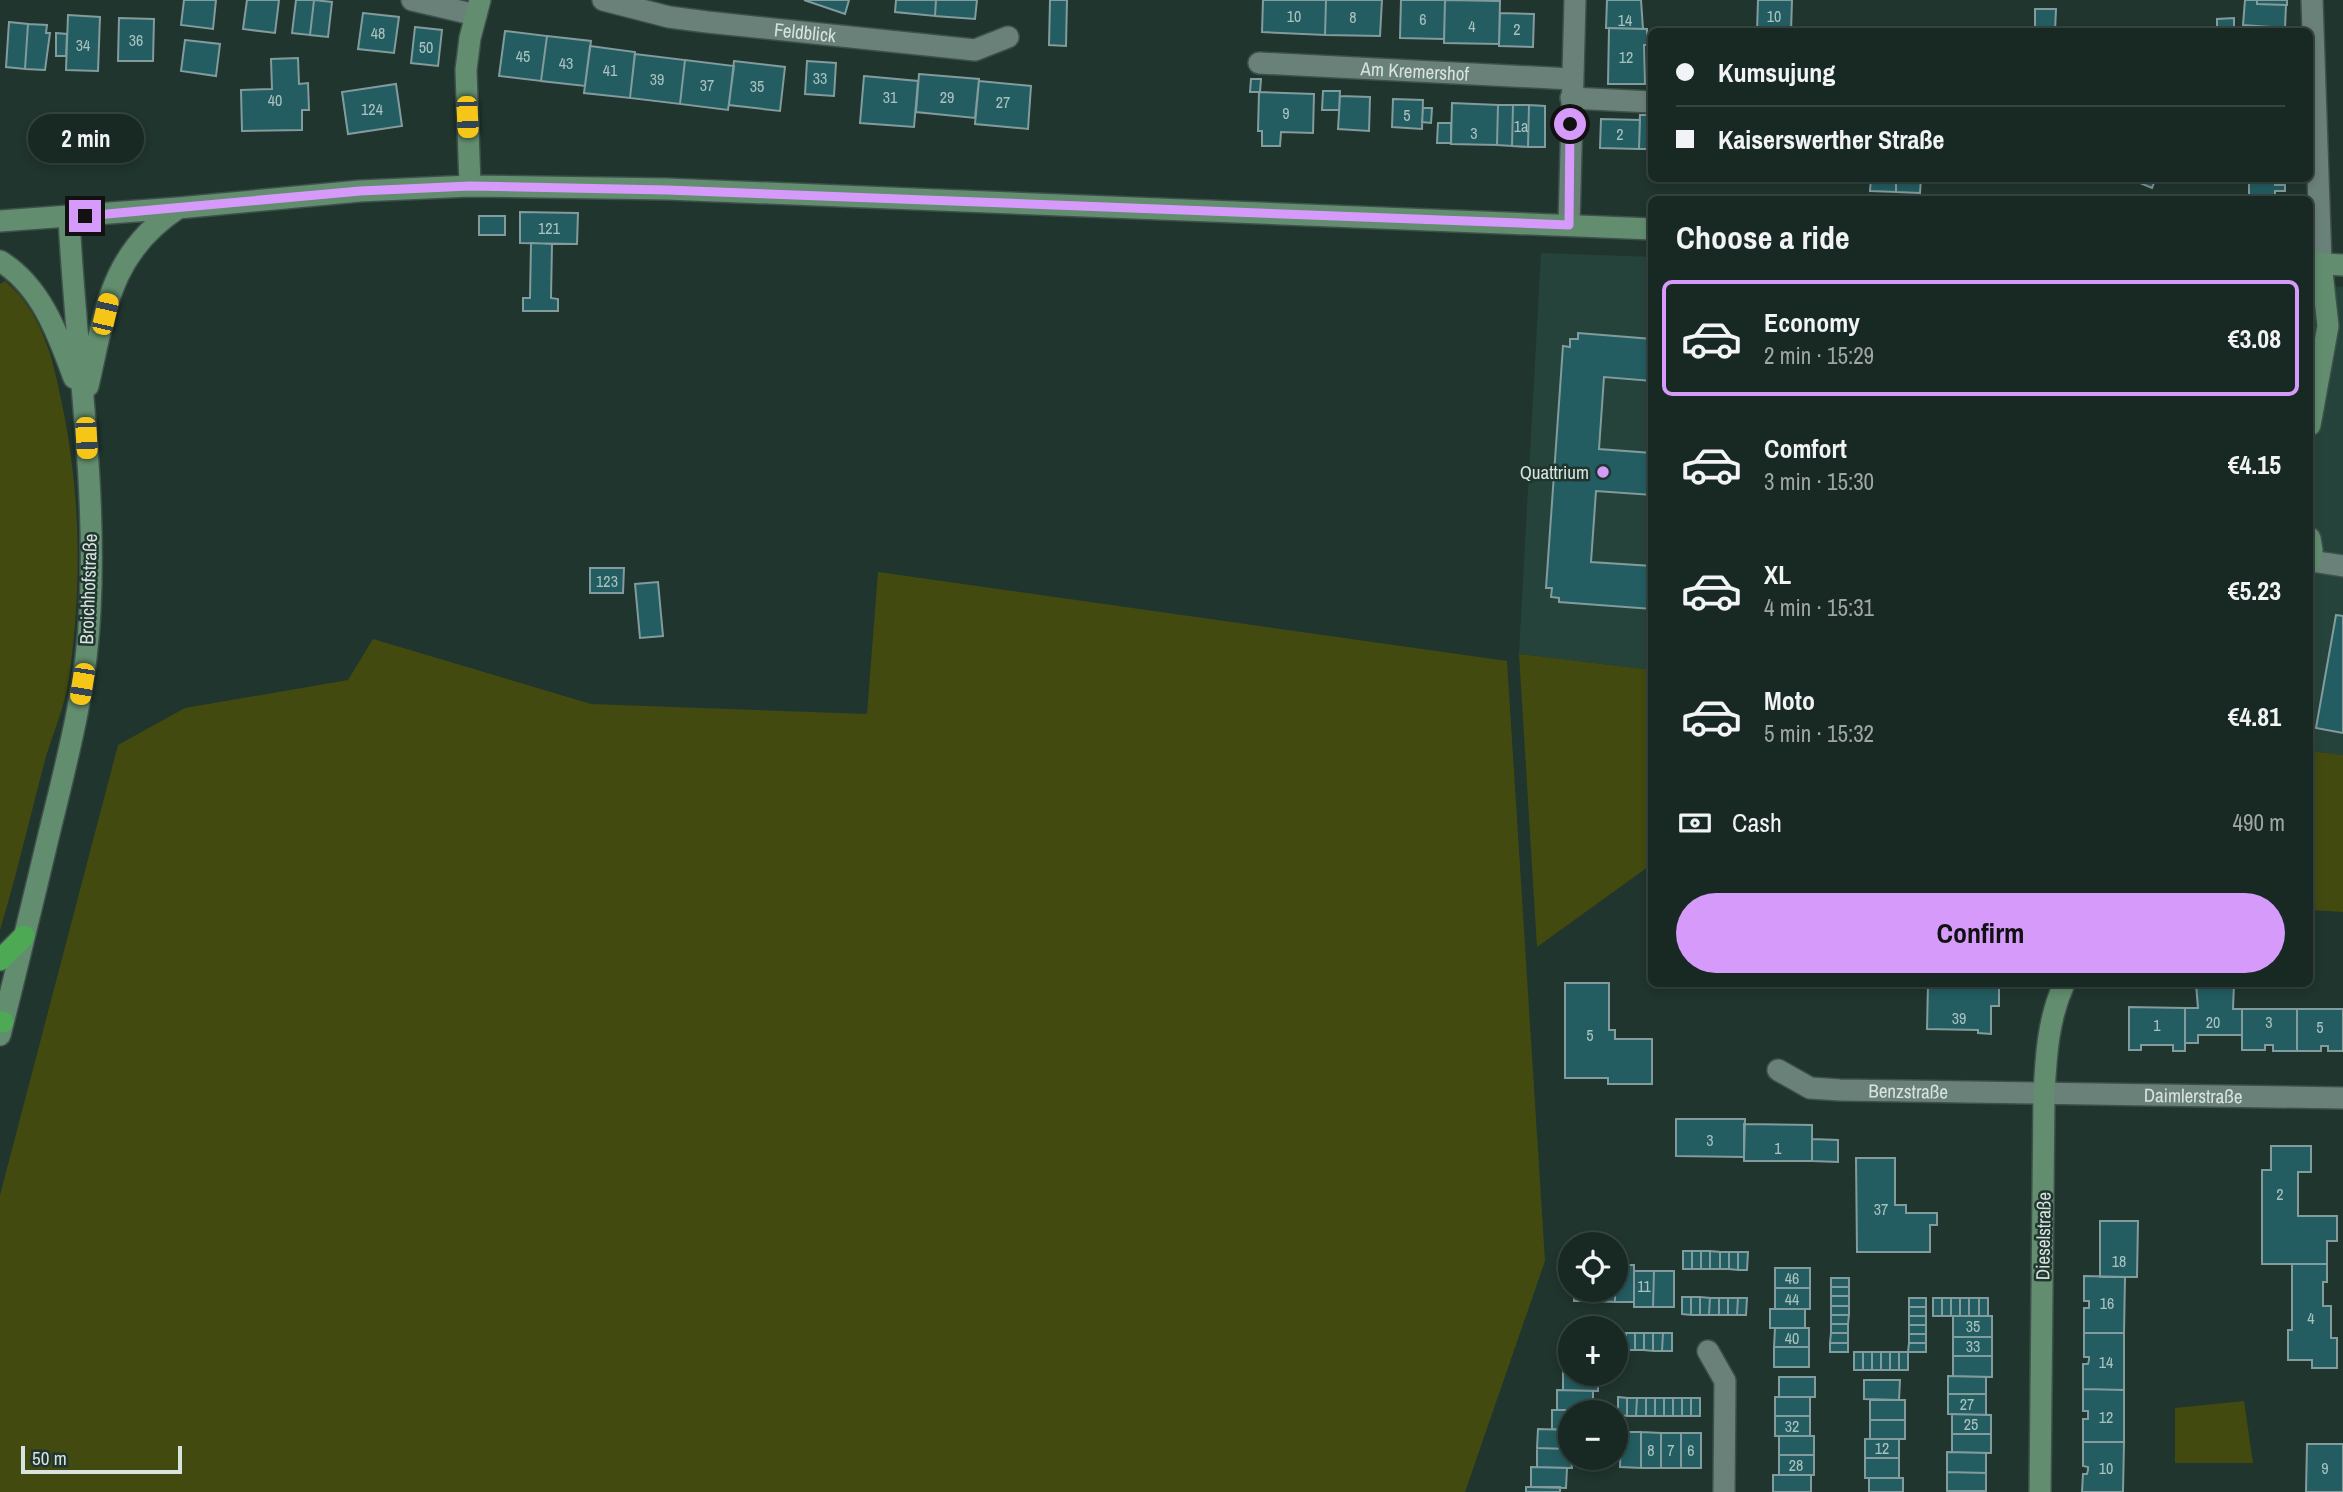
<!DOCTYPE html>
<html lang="en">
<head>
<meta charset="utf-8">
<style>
	body { margin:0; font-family:"Archivo Narrow",sans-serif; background:#25342f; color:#f1f3f6; height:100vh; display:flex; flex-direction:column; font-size:26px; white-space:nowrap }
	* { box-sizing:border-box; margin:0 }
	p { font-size:23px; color:#9fa6a5 }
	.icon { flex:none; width:38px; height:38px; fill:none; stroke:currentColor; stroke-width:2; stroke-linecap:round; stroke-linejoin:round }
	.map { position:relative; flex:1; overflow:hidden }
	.sheet { position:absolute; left:1648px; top:196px; width:665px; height:791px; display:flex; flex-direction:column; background:#182822; border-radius:10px; box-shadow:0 4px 10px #0003,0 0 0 2px #364440 }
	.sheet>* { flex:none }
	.banner { position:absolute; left:1648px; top:28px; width:665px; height:154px; border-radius:10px; box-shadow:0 4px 10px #0003,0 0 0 2px #364440; display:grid; align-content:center; height:154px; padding:0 28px; background:#182822 }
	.tools { position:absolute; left:1558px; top:1232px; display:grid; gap:14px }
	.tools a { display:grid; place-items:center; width:70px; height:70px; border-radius:50%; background:#182822; box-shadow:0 4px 10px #0003,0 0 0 2px #364440; font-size:35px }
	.scale { position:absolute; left:21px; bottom:18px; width:161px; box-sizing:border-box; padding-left:7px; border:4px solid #d7e3de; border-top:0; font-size:19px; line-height:24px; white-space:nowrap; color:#d7e3de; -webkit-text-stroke:5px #20352e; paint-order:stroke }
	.end { position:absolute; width:32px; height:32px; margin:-16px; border:9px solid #d69bfa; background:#111; box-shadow:0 0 0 4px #111 }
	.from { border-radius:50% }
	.bubble { position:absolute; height:49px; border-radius:24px; background:#182822; box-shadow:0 4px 10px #0003,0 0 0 2px #364440; font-size:23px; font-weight:700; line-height:49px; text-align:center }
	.car { position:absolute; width:21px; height:42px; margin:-21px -10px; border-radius:9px; box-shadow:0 0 5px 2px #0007; background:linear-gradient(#f5c518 24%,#345 0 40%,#f5c518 0 76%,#345 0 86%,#f5c518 0) }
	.banner b { display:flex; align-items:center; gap:24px; height:66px; font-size:26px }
	.banner b+b { border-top:2px solid #364440 }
	.banner i { width:18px; height:18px; background:#f1f3f6 }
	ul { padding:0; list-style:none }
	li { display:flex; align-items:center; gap:21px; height:116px; margin:0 14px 10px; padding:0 14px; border:4px solid transparent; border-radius:10px }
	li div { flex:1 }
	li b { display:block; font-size:26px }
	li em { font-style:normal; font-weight:700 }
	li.current { border-color:#d69bfa }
	li>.icon { width:63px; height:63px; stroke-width:1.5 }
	h2 { padding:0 28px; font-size:32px; line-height:84px }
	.pay { display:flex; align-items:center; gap:18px; height:77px; padding:0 28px; font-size:26px }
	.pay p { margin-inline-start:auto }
	.button { display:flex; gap:14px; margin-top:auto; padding:14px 28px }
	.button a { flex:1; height:80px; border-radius:42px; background:#d69bfa; color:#111; font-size:28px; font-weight:700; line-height:80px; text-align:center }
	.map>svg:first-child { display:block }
</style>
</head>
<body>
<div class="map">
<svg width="2343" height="1492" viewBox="0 0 2343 1492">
	<rect width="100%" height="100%" fill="#20352e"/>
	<path fill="#26433b" d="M1541,253L1652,257V670L1519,654Z
		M2310,284L2343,287V755L2310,751Z"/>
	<path fill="#424a10" d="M5,281C42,312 53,358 62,404C81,496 82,585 69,678C65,706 53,733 45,760C30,817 17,874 0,930V284Z
		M878,572L1507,661L1545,1261L1465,1492H0V1195L118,745L185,708L348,680L373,639L591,704L867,714Z
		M1519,654L1652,670V864L1537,947Z
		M2310,751L2343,755V912L2310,910Z
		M2244,1401L2253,1463H2175V1408Z"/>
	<path fill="#235d61" stroke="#829b9c" stroke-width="2" d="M184,0H216L213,29L181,25Z
		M247,0H279L275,33L243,29Z
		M296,0H314L310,35L292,33Z
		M314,0L332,2L328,37L310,35Z
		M804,0H849L845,14Z
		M896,0H936L935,16L895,12Z
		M936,0H977L975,19L935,16Z
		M1050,0H1067L1066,46L1049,45Z
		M1263,0H1326L1325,35L1262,32Z
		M1326,0H1382L1380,36L1325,35Z
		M1401,0H1445L1444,39L1400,38Z
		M1445,0L1500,1L1499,44L1444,43Z
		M1607,0H1641L1643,29L1606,28Z
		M1758,0H1792L1791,32H1757Z
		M2245,0H2257V4L2286,5L2285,28L2243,25Z
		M2257,0H2287V5L2257,4Z
		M2035,9H2056L2055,31H2035Z
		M363,13L399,17L394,53L358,49Z
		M1500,13L1534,14L1533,47L1499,46Z
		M68,15L100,17L98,71L66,70Z
		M119,18L154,19L153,61H118Z
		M2234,18V32H2217V19Z
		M9,22L28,24L25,69L6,67Z
		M28,24L47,25L46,33H50L45,70L25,69Z
		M2250,26L2286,28V32H2252Z
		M415,27L442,30L438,66L411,63Z
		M1609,28L1647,29V45H1644L1645,84H1608Z
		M505,31L547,36L541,81L499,76Z
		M56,33L67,34L66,56H56Z
		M547,36L591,41L585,86L541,81Z
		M185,40L220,44L216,76L181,71Z
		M590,46L635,52L630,98L584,93Z
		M635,54L685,60L680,104L630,98Z
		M298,58L299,84L308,83L309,110H302V130L242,131L241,90L272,89L271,59Z
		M685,60L734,66L728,110L680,104Z
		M734,61L785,67L780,111L729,105Z
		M807,61L836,63L834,96L805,94Z
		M919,74L979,79L975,118L916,112Z
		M864,76L918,81L914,127L860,123Z
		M1251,79H1261L1260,92H1250Z
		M979,81L1031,86L1028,129L975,124Z
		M396,84L402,126L348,134L342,92Z
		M1323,91H1340L1339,110H1322Z
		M1259,92L1314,94L1313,133L1281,132L1280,146H1262V131H1258Z
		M1340,96L1370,97L1369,131L1338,129Z
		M1393,99L1423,100L1422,129L1392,127Z
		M1452,103L1498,105L1497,145L1451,144Z
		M1498,105H1513L1512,146L1497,145Z
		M1513,105H1529L1528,147L1512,146Z
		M1529,105L1545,106V147H1528Z
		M1423,108H1432L1431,123L1422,122Z
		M1640,115H1652V149H1639Z
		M1601,119L1640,120L1639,149L1600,148Z
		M1438,123H1451V143H1437Z
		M1871,178H1896V192L1870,191Z
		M1896,178H1921L1920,193L1896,192Z
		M2128,178H2156L2152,188Z
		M2249,178H2275V185H2285V191H2275V196H2282V200H2249Z
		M520,212L578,213L577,244L520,243Z
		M479,216H505V235H479Z
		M531,243L552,244L551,298L558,299V311H523V298H530Z
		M1578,333L1652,339V381L1604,377L1599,449L1652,453V495L1596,491L1591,562L1652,566V609L1559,602V598L1551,597L1552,588H1546L1563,346L1570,347V339H1578Z
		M590,568H624L623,593H590Z
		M658,582L663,636L640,638L635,584Z
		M2336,615L2343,616V733L2316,728Z
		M1565,983H1609V1030H1615V1039H1652V1084H1608V1078H1565Z
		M1928,984H1999V1006H1991V1034L1978,1033V1030L1927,1029Z
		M2196,984H2234L2233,1009H2242V1035H2198V1043H2185V1008H2198Z
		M2129,1007L2185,1008V1051H2173V1045H2141V1050H2129Z
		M2242,1009H2297V1051H2273V1045H2265V1050H2242Z
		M2297,1009H2343V1051H2328V1046H2321V1051H2297Z
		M1676,1119H1745L1744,1157L1676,1156Z
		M1744,1124L1812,1125V1161H1744Z
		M1812,1139L1838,1140V1162L1812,1161Z
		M2271,1146H2311V1172H2298V1216H2337V1241H2327V1264H2262V1170H2271Z
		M1856,1158H1895V1205H1906V1213H1937V1225H1930V1252H1857Z
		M2100,1221H2138L2137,1277H2100Z
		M1683,1251H1692V1269H1683Z
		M1692,1251H1701V1269H1692Z
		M1701,1251H1710V1269H1701Z
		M1710,1251L1720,1252V1269H1710Z
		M1720,1252H1729V1269H1720Z
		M1729,1252H1738V1270L1729,1269Z
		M1738,1252H1748L1747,1270H1738Z
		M2292,1264H2327V1282H2323V1306H2331V1338H2337V1368H2312V1360H2288V1330H2292Z
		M1615,1265H1634V1302H1615Z
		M1775,1268H1810V1288H1775Z
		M1634,1271H1654L1653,1307H1634Z
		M1654,1271H1674V1307H1653Z
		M2084,1276L2125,1277L2124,1333H2084V1308H2089V1301H2084Z
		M1831,1278H1849V1287H1831Z
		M1831,1287H1849V1296H1831Z
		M1775,1288H1810V1309H1775Z
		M1574,1290H1595V1301H1574Z
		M1595,1290H1615V1302L1595,1301Z
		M1831,1296H1849V1306H1831Z
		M1682,1297H1691V1315L1682,1314Z
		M1691,1297H1700V1315H1691Z
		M1700,1297L1710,1298L1709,1315H1700Z
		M1710,1298H1719V1315H1709Z
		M1719,1298H1728V1315H1719Z
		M1728,1298H1738L1737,1315H1728Z
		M1738,1298H1747L1746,1315H1737Z
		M1909,1298H1926V1307H1909Z
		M1933,1298H1942V1316H1933Z
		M1942,1298H1951V1316H1942Z
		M1951,1298H1960V1316H1951Z
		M1960,1298H1969V1316H1960Z
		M1969,1298H1979V1316H1969Z
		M1979,1298H1988V1316H1979Z
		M1831,1306H1849V1315H1831Z
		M1909,1307H1926V1316H1909Z
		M1770,1309H1805V1328H1770Z
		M1831,1315H1849L1848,1324H1831Z
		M1909,1316H1926V1325H1909Z
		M1953,1316H1992V1337H1953Z
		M1831,1324H1848V1333H1831Z
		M1909,1325H1926V1334H1909Z
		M1775,1328H1809V1347H1774Z
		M1617,1333H1626V1350H1617Z
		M1626,1333H1635V1350H1626Z
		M1635,1333H1644V1350H1635Z
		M1644,1333H1653V1351L1644,1350Z
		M1653,1333H1663L1662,1351H1653Z
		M1663,1333H1672V1351H1662Z
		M1831,1333H1848V1343H1830Z
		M2084,1333H2124V1390L2083,1389V1364H2088L2089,1360V1357H2084Z
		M1909,1334H1926V1343H1909Z
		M1953,1337H1992V1356H1953Z
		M1830,1343H1848V1352H1830Z
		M1909,1343H1926V1352H1908Z
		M1774,1347H1809V1367H1774Z
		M1564,1350H1570V1371H1563Z
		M1854,1352H1863V1370H1854Z
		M1863,1352H1872V1370H1863Z
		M1872,1352H1881V1370H1872Z
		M1881,1352H1890V1370H1881Z
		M1890,1352H1899V1370H1890Z
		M1899,1352H1908V1370H1899Z
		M1953,1356H1992V1377L1953,1376Z
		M1563,1371H1570V1374H1598V1391L1563,1390Z
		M1948,1376L1986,1377V1394H1948Z
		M1779,1377H1815V1397H1779Z
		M1864,1380H1900L1899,1400L1864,1399Z
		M2083,1389L2124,1390V1442H2083V1419H2088V1411H2083Z
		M1557,1390L1593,1391V1410H1557Z
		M1948,1394H1986V1415L1948,1414Z
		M1618,1397L1627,1398V1416L1618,1415Z
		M1775,1397H1810V1416H1775Z
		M1627,1398H1637L1636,1416H1627Z
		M1637,1398H1646V1416H1636Z
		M1646,1398H1655V1416H1646Z
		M1655,1398H1664V1416H1655Z
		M1664,1398H1673V1416H1664Z
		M1673,1398H1682V1416H1673Z
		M1682,1398H1691V1416H1682Z
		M1691,1398H1700V1416H1691Z
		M1870,1400H1905V1420H1870Z
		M1552,1410H1587V1412H1570V1430L1552,1429Z
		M1952,1414L1991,1415V1434H1952Z
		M1775,1416H1810V1436H1775Z
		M1870,1420H1905V1439H1870Z
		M1538,1429L1570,1430V1449L1537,1448Z
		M1621,1432H1641V1468L1620,1467Z
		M1641,1432L1661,1433V1468H1641Z
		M1661,1433H1681V1468H1661Z
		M1681,1433H1701V1468H1681Z
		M1952,1434H1991V1453L1952,1452Z
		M1779,1436H1814V1455H1779Z
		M1865,1439H1899V1458H1865Z
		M2083,1442H2124L2123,1492H2082L2083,1474H2087L2088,1470V1467L2083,1466Z
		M2307,1444H2343V1492H2306Z
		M1537,1448L1570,1449L1572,1468L1537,1467Z
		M1947,1452L1986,1453V1473L1947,1472Z
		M1779,1455H1814V1475H1779Z
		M1865,1458H1899V1478H1865Z
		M1531,1467L1567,1468L1566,1488L1531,1487Z
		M1947,1472L1986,1473V1491H1947Z
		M1773,1475H1811V1492H1773Z
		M1869,1478H1903V1492H1869Z
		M1526,1487H1560V1492H1526Z"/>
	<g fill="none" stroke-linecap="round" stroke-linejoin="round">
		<defs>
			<g id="street">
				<path d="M412,0L476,15"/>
				<path id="s1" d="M603,0L669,17L707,22L975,50L1008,37"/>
				<path d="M2312,0L2321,263"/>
				<path id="s2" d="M1259,63L1571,79"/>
				<path d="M1571,98L1652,102"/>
				<path d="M1569,225L1575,0"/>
				<path d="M2311,561L2343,566"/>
				<path id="s3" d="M1778,1070L1810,1088L1840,1090L2343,1098"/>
				<path d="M1708,1351L1725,1381L1724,1492"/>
			</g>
			<path id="secondary" d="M470,186L466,70L470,38L480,0
				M0,221L178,208L360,191L470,186L667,189L1652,229
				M0,261C41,286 58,334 74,378
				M2310,263L2343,265
				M88,386C105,313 109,254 177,209
				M2310,425L2328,326L2321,263
				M2310,538L2312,550L2310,563
				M0,1035C17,968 33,901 49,834C67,760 87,686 90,610C97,478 75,348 69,217
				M2040,1492L2044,1094C2046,1056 2048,1019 2064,984"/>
			<path id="highway" d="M0,960L24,936
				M0,1022H3"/>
		</defs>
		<use href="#street" stroke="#3e504b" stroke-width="24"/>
		<use href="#secondary" stroke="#3e504b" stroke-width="24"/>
		<use href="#highway" stroke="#3e504b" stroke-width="24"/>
		<use href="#street" stroke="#6a8179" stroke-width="21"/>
		<use href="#secondary" stroke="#628d6e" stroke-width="21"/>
		<use href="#highway" stroke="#4ea954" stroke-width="21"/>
	</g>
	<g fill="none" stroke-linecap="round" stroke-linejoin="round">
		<path stroke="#d69bfa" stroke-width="9" d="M85,216L360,191L470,186L667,190L1569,225L1570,124"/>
	</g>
	<circle fill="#d69bfa" stroke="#20352e" stroke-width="2.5" cx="1603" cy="472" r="7"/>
	<g text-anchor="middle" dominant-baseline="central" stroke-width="5" stroke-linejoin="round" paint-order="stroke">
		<g font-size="16" fill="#aac2bf">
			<text x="1294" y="16">10</text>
			<text x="1774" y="16">10</text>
			<text x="1353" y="17">8</text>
			<text x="1423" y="19">6</text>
			<text x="1625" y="20">14</text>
			<text x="1472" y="26">4</text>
			<text x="1517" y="29">2</text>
			<text x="378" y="33">48</text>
			<text x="136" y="40">36</text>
			<text x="83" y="45">34</text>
			<text x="426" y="47">50</text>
			<text x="523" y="56">45</text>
			<text x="1626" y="57">12</text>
			<text x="566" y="63">43</text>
			<text x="610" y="70">41</text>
			<text x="820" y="78">33</text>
			<text x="657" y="79">39</text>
			<text x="707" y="85">37</text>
			<text x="757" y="86">35</text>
			<text x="890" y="97">31</text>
			<text x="947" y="97">29</text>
			<text x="275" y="100">40</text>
			<text x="1003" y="102">27</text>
			<text x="372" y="109">124</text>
			<text x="1286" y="113">9</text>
			<text x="1407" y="115">5</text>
			<text x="1521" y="126">1a</text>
			<text x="1474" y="133">3</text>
			<text x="1620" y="134">2</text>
			<text x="549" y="228">121</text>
			<text x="607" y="581">123</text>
			<text x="1959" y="1018">39</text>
			<text x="2213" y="1022">20</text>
			<text x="2269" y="1022">3</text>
			<text x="2157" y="1025">1</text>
			<text x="2320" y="1027">5</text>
			<text x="1590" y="1035">5</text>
			<text x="1710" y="1140">3</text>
			<text x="1778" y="1148">1</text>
			<text x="2280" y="1194">2</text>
			<text x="1881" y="1209">37</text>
			<text x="2119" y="1261">18</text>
			<text x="1792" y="1278">46</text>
			<text x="1644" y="1286">11</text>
			<text x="1792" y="1299">44</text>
			<text x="2107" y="1303">16</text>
			<text x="2311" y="1318">4</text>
			<text x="1973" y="1326">35</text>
			<text x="1792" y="1338">40</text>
			<text x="1973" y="1346">33</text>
			<text x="2106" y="1362">14</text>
			<text x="1967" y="1404">27</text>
			<text x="2106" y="1417">12</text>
			<text x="1971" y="1424">25</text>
			<text x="1792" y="1426">32</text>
			<text x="1882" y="1448">12</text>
			<text x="1651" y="1450">8</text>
			<text x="1671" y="1450">7</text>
			<text x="1691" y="1450">6</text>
			<text x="1796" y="1465">28</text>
			<text x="2106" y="1468">10</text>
			<text x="2325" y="1468">9</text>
		</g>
		<g font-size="19" fill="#d7e3de" stroke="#20352e">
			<text stroke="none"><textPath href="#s1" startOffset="205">Feldblick</textPath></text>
			<text stroke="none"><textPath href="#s2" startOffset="156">Am Kremershof</textPath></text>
			<text transform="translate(88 589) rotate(-88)">Broichhofstraße</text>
			<text stroke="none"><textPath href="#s3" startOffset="135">Benzstraße</textPath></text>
			<text stroke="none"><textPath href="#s3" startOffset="420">Daimlerstraße</textPath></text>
			<text transform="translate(2043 1236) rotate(-89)">Dieselstraße</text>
		</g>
		<g font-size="19" fill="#d7e3de" stroke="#20352e" text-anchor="end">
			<text x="1589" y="472">Quattrium</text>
		</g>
	</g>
</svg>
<div class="tools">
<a><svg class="icon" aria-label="locate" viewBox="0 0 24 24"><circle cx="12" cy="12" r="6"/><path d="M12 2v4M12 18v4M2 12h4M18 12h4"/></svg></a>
<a>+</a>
<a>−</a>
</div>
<div class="scale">50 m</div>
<i class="end from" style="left:1570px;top:124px"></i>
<i class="end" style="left:85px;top:216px"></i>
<div class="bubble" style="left:28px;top:114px;width:116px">2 min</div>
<i class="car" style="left:467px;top:117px;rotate:177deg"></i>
<i class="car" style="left:105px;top:314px;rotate:13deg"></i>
<i class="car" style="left:86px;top:438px;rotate:177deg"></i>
<i class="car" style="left:82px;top:684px;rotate:189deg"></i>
<div class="banner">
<b><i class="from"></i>Kumsujung</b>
<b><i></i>Kaiserswerther Straße</b>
</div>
<section class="sheet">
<h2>Choose a ride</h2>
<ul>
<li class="current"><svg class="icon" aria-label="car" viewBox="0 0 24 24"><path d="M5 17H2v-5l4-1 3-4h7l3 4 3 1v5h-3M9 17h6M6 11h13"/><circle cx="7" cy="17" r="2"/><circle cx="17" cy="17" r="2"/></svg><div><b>Economy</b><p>2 min · 15:29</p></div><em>€3.08</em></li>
<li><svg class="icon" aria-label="car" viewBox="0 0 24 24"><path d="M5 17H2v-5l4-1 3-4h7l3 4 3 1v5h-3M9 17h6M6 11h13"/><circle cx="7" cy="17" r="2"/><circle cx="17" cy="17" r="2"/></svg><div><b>Comfort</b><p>3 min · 15:30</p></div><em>€4.15</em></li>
<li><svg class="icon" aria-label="car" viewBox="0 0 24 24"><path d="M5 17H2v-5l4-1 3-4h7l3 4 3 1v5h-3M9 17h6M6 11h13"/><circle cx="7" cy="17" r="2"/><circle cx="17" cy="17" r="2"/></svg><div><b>XL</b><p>4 min · 15:31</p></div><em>€5.23</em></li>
<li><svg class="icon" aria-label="car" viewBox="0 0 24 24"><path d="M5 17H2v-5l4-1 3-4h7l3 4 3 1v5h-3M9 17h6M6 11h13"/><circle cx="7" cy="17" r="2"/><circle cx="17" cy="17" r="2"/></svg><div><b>Moto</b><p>5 min · 15:32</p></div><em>€4.81</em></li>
</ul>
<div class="pay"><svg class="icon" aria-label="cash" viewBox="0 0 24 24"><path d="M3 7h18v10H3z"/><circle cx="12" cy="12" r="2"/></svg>Cash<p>490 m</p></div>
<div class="button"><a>Confirm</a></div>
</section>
</div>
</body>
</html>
